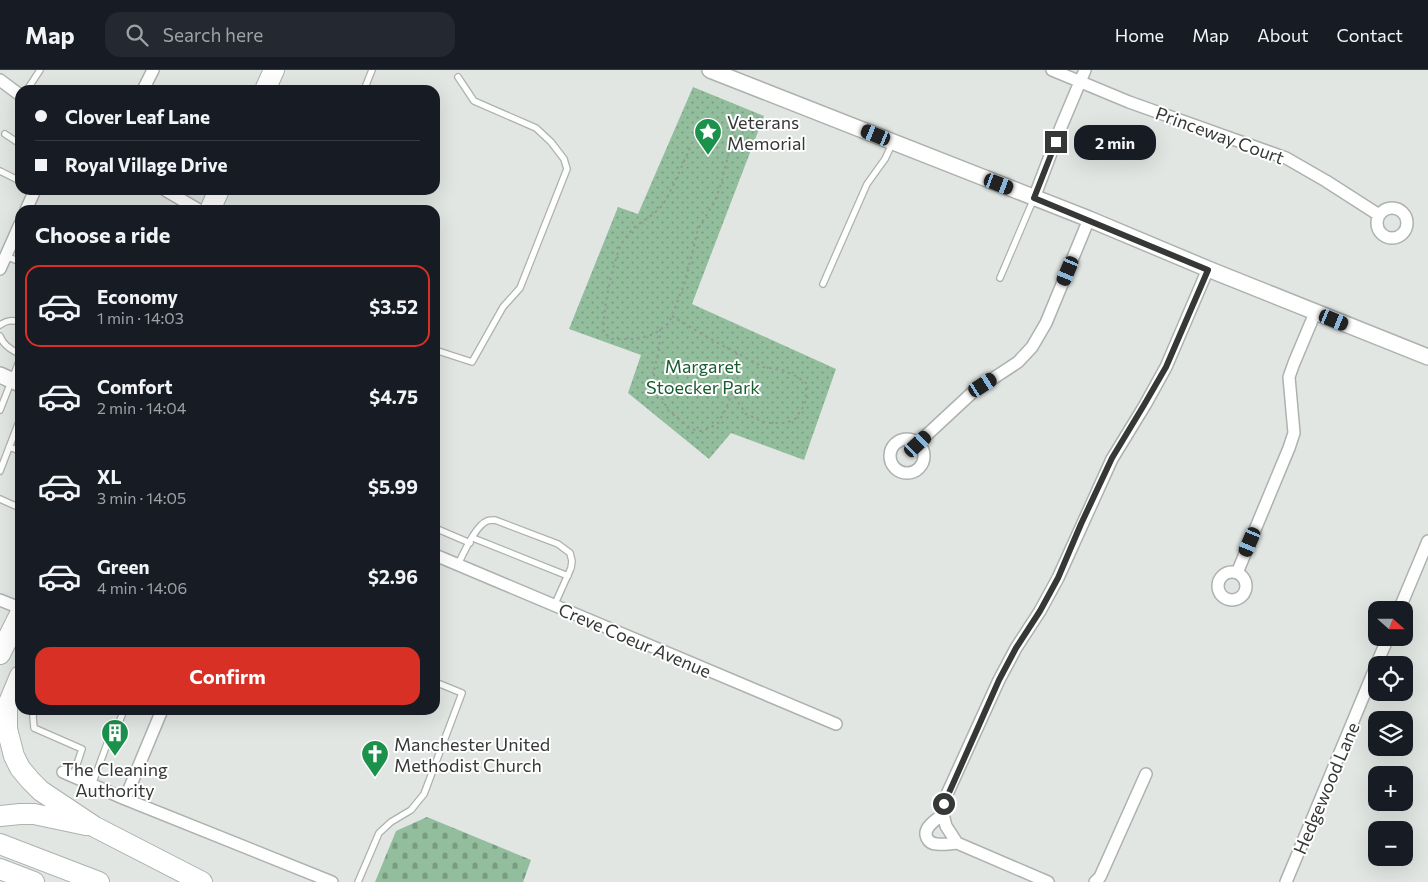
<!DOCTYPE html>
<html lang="en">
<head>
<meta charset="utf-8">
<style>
	body { margin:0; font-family:Commissioner,sans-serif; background:#242831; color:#f1f3f6; height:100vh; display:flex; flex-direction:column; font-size:19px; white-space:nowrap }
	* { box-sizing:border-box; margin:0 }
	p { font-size:16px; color:#9ea1a6 }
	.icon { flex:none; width:28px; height:28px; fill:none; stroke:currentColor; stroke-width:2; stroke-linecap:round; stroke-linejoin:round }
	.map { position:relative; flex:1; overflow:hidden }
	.sheet { position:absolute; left:15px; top:135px; width:425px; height:510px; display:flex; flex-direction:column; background:#171b24; border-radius:15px; box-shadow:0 5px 20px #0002 }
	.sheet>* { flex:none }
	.hud { position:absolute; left:15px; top:15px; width:425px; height:110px; border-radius:15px; box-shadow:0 5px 20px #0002; display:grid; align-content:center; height:110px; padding:0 20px; background:#171b24 }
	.needle { width:32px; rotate:111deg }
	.buttons { position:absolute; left:1368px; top:531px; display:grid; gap:10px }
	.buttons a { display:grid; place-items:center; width:45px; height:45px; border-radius:10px; background:#171b24; box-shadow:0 5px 20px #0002; font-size:25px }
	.end { position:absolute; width:22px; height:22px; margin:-11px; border:6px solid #363837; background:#fff; box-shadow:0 0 0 2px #fff }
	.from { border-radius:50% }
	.bubble { position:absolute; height:35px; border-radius:15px; background:#171b24; box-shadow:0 5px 20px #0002; font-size:16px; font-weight:700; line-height:35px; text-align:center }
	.car { position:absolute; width:15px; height:30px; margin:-15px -8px; border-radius:6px; box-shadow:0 0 4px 1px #0007; background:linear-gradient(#222 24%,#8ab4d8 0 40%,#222 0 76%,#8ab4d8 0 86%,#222 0) }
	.hud b { display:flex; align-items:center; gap:18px; height:48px; font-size:19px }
	.hud b+b { border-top:1px solid #363941 }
	.hud i { width:12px; height:12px; background:#f1f3f6 }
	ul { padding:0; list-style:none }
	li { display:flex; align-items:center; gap:15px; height:82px; margin:0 10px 8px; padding:0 10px; border:2px solid transparent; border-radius:15px }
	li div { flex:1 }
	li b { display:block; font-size:19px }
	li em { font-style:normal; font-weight:700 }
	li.current { border-color:#d93025 }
	li>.icon { width:45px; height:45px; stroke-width:1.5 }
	h2 { padding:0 20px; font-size:22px; line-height:60px }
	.button { display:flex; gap:10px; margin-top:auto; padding:10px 20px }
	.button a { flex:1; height:58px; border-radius:15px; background:#d93025; color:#fff; font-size:20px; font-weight:700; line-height:58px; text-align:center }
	header { display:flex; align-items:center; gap:30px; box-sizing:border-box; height:70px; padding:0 25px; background:#171b24; border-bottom:1px solid #363941 }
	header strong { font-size:24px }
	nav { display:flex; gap:28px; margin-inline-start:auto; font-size:18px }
	.search { width:350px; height:45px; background:#242831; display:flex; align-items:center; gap:12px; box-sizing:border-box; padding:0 18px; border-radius:15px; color:#9ea1a6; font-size:19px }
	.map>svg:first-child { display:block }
</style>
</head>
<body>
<header>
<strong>Map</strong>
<div class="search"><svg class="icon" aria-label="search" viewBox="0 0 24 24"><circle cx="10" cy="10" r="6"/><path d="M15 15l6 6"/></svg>Search here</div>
<nav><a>Home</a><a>Map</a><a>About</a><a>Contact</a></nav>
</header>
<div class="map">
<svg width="1428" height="812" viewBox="0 0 1428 812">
	<defs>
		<pattern id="cemetery-stones" width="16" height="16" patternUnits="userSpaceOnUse" patternTransform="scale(1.25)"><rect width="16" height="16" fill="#93be9d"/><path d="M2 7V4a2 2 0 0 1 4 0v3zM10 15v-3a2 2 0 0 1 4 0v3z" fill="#799b81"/></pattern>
		<pattern id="park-dots" width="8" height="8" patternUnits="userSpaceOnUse" patternTransform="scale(1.25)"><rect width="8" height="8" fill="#93be9d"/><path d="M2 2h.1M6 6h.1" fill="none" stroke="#799b81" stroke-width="1.8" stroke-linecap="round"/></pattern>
	</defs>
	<rect width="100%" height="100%" fill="#e1e6e2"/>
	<path fill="url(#cemetery-stones)" d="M427,747L531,790L523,812H375L396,761Z"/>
	<path fill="url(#park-dots)" d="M693,17L764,46L692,234L836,299L804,390L731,363L709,389L628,323L641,285L569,259L618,137L638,144Z"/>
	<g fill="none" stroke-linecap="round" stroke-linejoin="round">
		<defs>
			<path id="service" d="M27,20L40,0
				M364,20L372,0
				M5,64L20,74
				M0,101L20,111
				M6,186L20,192
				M1000,208L1034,128
				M823,214L867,114L885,89L892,74
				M0,255C7,250 12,250 20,252
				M0,266C3,275 11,280 20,284
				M435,280L472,292L503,237L520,218L567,99L564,89L551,72L536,58L474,31L458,7
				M0,340L20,289
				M9,377L20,381
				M0,401L20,349
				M0,429L20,438
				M435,458L470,473
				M473,468L568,506
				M458,494C464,483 475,456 487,451C489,450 492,450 495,450L558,474L570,483L572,491L571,498L554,536
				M35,640L33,646L34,658L82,679L73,706
				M92,715L108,671L114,665L124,640
				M358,812L379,763L391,752L411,740L424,724L462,623L435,612"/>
			<path id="minor" d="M1052,0L1129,32L1286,88L1326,111L1379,145
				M0,10L20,25
				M143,20L153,0
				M165,120L199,140
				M1034,128L1061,57L1085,0
				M1377 153a15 15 0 1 1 30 0a15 15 0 1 1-30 0Z
				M26,140L35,120
				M0,199L20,154
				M890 386a17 17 0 1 1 34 0a17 17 0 1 1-34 0Z
				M918,373L974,321L1018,292L1032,277L1046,253L1089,149
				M435,485L836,654
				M1218 516a14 14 0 1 1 28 0a14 14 0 1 1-28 0Z
				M1237,503L1289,378L1294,363L1289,307L1294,293L1315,243
				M0,530L20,538
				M1399,540L1428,471
				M1376,595L1388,568
				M63,702L125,729L332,812
				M125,729L162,640
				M943,744C936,750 922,758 927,768C929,772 933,774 937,774C943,775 950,774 957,773
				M1048,812L957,773L946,756L943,744V733L999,610L1016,578L1040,541L1058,508L1112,389L1145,335L1166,297L1208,199
				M1095,812L1100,807L1146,704
				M1286,812L1376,596"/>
			<path id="tertiary" d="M710,0L1089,149L1208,199L1428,287
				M0,305L20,314"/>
			<path id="trunk" d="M265,20L274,0
				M210,140L219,120
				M0,584L20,544
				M7,637V659L14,686L20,698L30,710L41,721L95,757L202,812
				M2,649L20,606
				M0,746L20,744H34L86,755
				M0,774L99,812
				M0,799L34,812"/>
		</defs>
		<use href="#service" stroke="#adb2ae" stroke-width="8"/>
		<use href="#minor" stroke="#adb2ae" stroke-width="14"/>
		<use href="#tertiary" stroke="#adb2ae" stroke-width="18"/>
		<use href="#trunk" stroke="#adb2ae" stroke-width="22"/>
		<path stroke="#959996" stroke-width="2" stroke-dasharray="2.5 4" stroke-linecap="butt" d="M705,49C689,75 680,105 665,131C657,145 641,150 631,161C627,166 622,172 620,177C612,197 602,242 604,263L612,269H636L654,264L669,253L685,212L698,159L715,131L721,114L729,82L737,62
			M672,246L707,267L763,297L782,300L796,306L806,313V328L804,336L795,349L786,353H766L746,344L732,323V313L737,282
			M660,259L659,281L654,300V313L668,340L691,359L701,361L710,358L718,353L726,339L732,323"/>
		<use href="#service" stroke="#fff" stroke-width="5.5"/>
		<use href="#minor" stroke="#fff" stroke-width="11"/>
		<use href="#tertiary" stroke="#fff" stroke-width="15"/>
		<use href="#trunk" stroke="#fff" stroke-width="20"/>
	</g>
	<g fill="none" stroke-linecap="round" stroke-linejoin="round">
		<path stroke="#363837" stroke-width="6" d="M944,734L999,610L1016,578L1040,541L1058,508L1081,454L1112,388L1144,335L1166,297L1208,200L1034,128L1056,72"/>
	</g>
	<defs>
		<symbol id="sight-pin" viewBox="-11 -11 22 30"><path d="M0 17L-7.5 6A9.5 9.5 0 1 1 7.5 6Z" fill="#1c914c" stroke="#fff"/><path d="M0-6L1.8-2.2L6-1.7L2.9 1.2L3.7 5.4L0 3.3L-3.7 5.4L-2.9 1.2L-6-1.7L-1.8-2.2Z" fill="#fff"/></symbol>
		<symbol id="building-pin" viewBox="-11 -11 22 30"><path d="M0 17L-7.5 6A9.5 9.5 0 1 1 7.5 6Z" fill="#1c914c" stroke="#fff"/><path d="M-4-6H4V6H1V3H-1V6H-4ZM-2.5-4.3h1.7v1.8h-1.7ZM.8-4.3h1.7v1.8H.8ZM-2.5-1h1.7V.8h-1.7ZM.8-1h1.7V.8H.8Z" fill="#fff"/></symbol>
		<symbol id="church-pin" viewBox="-11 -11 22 30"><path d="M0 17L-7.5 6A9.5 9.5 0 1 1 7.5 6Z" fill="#1c914c" stroke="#fff"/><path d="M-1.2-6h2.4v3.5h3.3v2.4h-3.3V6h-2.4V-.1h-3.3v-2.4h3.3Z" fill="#fff"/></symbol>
	</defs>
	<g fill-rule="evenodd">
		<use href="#sight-pin" x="692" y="46" width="32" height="43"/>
		<use href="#building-pin" x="99" y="647" width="32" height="43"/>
		<use href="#church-pin" x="359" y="668" width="32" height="43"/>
	</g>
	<g text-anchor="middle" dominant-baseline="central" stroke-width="4" stroke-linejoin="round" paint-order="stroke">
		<g font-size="18" fill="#363837" stroke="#fff" text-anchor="start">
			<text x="727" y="52">Veterans<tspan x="727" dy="21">Memorial</tspan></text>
			<text x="394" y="674">Manchester United<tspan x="394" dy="21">Methodist Church</tspan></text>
			<text x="115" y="699" text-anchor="middle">The Cleaning<tspan x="115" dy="21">Authority</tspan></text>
		</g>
		<g font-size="18" fill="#363837" stroke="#fff">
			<text transform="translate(1220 65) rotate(20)">Princeway Court</text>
			<text transform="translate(635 570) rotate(23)">Creve Coeur Avenue</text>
			<text transform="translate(1326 718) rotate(-67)">Hedgewood Lane</text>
		</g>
		<g font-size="18" fill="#195c31" stroke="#fff">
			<text x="703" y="296">Margaret<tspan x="703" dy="21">Stoecker Park</tspan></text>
		</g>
	</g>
</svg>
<div class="buttons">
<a><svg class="needle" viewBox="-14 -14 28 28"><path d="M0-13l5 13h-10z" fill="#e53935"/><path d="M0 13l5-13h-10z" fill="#9ea1a6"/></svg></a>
<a><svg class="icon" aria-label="locate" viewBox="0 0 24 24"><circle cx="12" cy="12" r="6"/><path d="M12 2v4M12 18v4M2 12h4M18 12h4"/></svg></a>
<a><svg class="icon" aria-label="layers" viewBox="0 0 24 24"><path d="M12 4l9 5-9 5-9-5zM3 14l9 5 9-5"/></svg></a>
<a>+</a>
<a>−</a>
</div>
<i class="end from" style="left:944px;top:734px"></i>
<i class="end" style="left:1056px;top:72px"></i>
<div class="bubble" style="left:1074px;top:55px;width:82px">2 min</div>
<i class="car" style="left:876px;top:65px;rotate:292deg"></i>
<i class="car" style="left:999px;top:114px;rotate:111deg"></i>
<i class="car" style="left:1068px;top:201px;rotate:203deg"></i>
<i class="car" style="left:1334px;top:250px;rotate:112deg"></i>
<i class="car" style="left:983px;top:315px;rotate:57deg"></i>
<i class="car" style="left:918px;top:374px;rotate:47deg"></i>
<i class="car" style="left:1250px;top:472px;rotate:203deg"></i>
<div class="hud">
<b><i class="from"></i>Clover Leaf Lane</b>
<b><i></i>Royal Village Drive</b>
</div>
<section class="sheet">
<h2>Choose a ride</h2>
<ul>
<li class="current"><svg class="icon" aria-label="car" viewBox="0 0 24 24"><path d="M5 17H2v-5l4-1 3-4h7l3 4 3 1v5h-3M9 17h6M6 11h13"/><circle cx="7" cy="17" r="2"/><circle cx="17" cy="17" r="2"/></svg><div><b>Economy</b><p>1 min · 14:03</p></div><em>$3.52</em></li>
<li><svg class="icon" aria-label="car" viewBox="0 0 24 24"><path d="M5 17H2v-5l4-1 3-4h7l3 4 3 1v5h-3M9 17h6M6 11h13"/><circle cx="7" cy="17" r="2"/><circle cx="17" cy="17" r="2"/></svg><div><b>Comfort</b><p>2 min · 14:04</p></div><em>$4.75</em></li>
<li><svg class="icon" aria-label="car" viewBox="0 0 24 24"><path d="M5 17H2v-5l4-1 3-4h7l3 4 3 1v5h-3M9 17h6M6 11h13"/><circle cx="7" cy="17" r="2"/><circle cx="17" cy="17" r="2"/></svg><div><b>XL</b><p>3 min · 14:05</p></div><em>$5.99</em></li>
<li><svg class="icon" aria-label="car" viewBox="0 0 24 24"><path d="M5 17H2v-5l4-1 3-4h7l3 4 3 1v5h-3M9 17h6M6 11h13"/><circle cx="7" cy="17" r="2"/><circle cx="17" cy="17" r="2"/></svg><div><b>Green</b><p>4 min · 14:06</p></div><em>$2.96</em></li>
</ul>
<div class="button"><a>Confirm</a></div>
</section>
</div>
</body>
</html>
